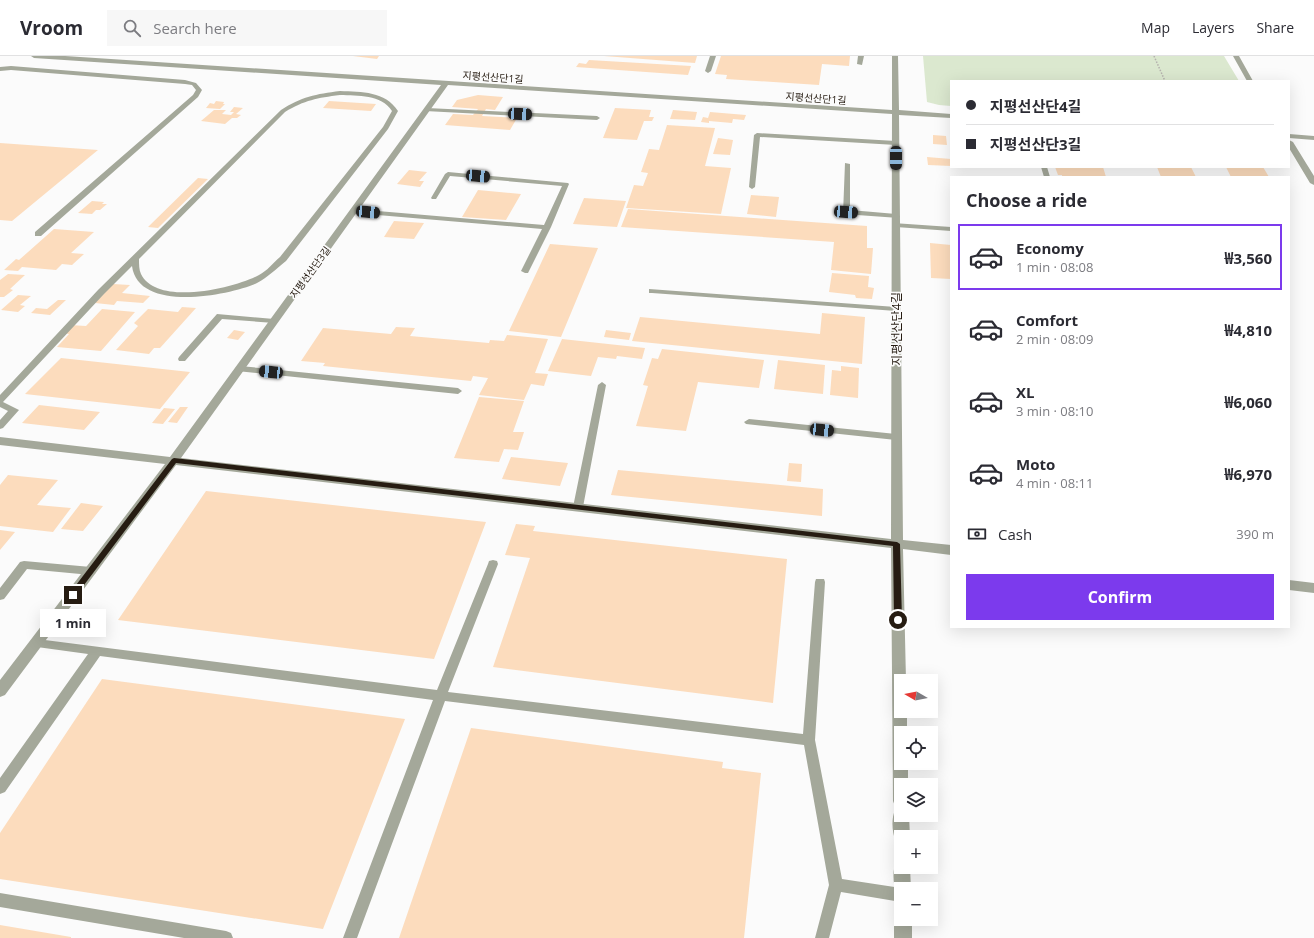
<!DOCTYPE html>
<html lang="en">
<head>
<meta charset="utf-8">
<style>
	body { margin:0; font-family:"Open Sans","Noto Sans KR",sans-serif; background:#f7f7f7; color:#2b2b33; height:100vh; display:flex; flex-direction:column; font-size:15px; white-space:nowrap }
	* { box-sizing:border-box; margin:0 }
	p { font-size:13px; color:#7c7c81 }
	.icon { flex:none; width:22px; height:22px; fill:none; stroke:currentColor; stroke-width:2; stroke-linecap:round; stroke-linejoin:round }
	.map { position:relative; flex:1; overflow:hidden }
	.details { position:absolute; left:950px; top:120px; width:340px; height:452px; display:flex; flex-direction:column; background:#fff; border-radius:0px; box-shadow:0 4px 16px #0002 }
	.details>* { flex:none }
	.banner { position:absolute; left:950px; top:24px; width:340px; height:88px; border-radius:0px; box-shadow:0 4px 16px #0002; display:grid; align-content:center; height:88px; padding:0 16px; background:#fff }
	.needle { width:26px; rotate:279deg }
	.controls { position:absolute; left:894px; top:618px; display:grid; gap:8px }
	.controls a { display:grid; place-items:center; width:44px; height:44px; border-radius:0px; background:#fff; box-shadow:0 4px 16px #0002; font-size:20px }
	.end { position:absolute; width:18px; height:18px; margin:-9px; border:5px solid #261c12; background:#fff; box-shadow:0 0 0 2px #fff }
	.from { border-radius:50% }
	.bubble { position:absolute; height:28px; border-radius:0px; background:#fff; box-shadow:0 4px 16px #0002; font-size:13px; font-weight:700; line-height:28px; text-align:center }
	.car { position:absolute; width:12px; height:24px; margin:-12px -6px; border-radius:5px; box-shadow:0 0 3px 1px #0007; background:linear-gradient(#222 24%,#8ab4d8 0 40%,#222 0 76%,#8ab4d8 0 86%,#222 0) }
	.banner b { display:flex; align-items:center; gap:14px; height:38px; font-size:15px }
	.banner b+b { border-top:1px solid #e1e1e2 }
	.banner i { width:10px; height:10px; background:#2b2b33 }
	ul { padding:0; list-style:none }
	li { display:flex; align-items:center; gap:12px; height:66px; margin:0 8px 6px; padding:0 8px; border:2px solid transparent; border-radius:0px }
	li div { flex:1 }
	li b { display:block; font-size:15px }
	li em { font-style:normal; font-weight:700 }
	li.current { border-color:#7c3aed }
	li>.icon { width:36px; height:36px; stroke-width:1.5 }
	h2 { padding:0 16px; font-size:18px; line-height:48px }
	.pay { display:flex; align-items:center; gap:10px; height:44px; padding:0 16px; font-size:15px }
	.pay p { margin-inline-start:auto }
	.action { display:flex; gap:8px; margin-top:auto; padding:8px 16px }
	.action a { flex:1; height:46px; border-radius:0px; background:#7c3aed; color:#fff; font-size:16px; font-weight:700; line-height:46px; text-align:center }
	header { display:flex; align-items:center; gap:24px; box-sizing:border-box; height:56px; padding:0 20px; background:#fff; border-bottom:1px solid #e1e1e2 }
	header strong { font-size:19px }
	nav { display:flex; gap:22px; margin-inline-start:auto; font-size:14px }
	.search { width:280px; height:36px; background:#f7f7f7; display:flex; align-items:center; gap:10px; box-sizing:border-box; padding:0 14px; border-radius:0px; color:#7c7c81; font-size:15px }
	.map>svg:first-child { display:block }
</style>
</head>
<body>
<header>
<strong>Vroom</strong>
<div class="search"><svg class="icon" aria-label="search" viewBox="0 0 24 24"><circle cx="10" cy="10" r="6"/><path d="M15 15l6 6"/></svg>Search here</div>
<nav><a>Map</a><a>Layers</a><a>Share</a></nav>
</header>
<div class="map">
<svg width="1314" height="882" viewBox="0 0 1314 882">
	<rect width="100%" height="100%" fill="#fbfbfb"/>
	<path fill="#dbe8cf" d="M923,0H1224L1239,25H951V50L939,49L927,46Z"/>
	<path fill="#fcdcbd" d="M353,0H379L377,3Z
		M604,0H697L695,7Z
		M721,0H850L849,10L822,8L819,29L726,23L727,19L715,18Z
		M589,4L691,10L688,19L576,11L579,7L586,8Z
		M478,39L503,41L495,54L486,53L482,60L517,62L510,74L445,69L453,58L473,59L478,53L452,51L457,44Z
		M216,45L224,46L223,48H225L220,53L206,52L210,47L214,48Z
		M329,45L376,48L371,55L323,52Z
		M234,51L243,52L236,58L241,59L237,62H232L225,68L201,65L214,54H226L222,58L231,59L234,56H230Z
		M615,52L651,54L649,61H654L652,65H644L637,84L603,82Z
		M673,54L697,56L695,64L670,63Z
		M710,56L746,59L744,64L733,63L732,67L709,65V67L701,66L703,61L708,62Z
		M667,69L715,72L705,110L731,112L721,158L626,152L634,129L643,130L648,117L641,116L649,93L659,94Z
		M933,79L946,80L947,89L933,88Z
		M718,82L733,84L730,99L713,98Z
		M0,87L98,94L12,165L0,164Z
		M927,101L951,103V110L928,109Z
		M1055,111H1103L1106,121H1062V119H1058Z
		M1157,111H1191L1196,121H1161Z
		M1226,111H1263L1269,121H1231Z
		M409,114L427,116L419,125H424L420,131L397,128Z
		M198,122L208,123L158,172L148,171Z
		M478,134L521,138L506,164L462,161Z
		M751,139L779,141L776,161L747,158Z
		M584,142L626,145L617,171L573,168Z
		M92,145L104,146L102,148H107L100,154H96L92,158L78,157Z
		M628,153L867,170V192H873L871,218L831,214L834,186L621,171Z
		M394,165L424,167L414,183L384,181Z
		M54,173L94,176L71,197L84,198L72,209L62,208L56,214L22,211L18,215L4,214L16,203L19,204Z
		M930,187L951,189V223L931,222Z
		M550,188L598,192L561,281L509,275Z
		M832,217L869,220L868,231L874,232L872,243L856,242L855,239L829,236Z
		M8,218L25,219L10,233L13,234L4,241H0V224Z
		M113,228L130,229L122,237L150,240L143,247L117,245L114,249L95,247Z
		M18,239L31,240L20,249L25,250L18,256L1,254Z
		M58,244H66L50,259L31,257L36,252L47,253Z
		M182,251L196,252L160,292H154L149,298L116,294L138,270L134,267L148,253L178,256Z
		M102,253L135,256L101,295L57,291L69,278L63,277L70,269L86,270Z
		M822,257L865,261L862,308L632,285L640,261L820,278Z
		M396,271L415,272L410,280L489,287L490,284L504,285L507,279L548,283L535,317L548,318L544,330L531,328L524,344L479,339L488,322L473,320L471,325L323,310L325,307L301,305L323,272L391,278Z
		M234,274L245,276L238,284L227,282Z
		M606,274L631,277L629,284L604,281Z
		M562,283L645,292L642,303L617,300L616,303L598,301L591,320L548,315Z
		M662,293L764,304L759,332L698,326L686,375L636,370L648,330L643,329L652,302L658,303Z
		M61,302L190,316L160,353L25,338Z
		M778,304L825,309L823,338L774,333Z
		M841,310L859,312L858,342L830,339L832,314L841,315Z
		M479,341L524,345L513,376H524L518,394L504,393L499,406L454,402Z
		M39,349L100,356L84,374L22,367Z
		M180,351H188L177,367L168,366Z
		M164,352L175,353L163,368L152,367Z
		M511,401L568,407L560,430L502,423Z
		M789,407L802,408L801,426L787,425Z
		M618,414L823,433L822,460L611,439Z
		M8,419L58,424L37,449L71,452L53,476L0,470V429Z
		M206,435L486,466L434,603L118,564Z
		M81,447L103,450L83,475L61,473Z
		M516,468L535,470L533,475L787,503L773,647L493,611L530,502L505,499Z
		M0,474L15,476L0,494Z
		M102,623L405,663L323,873L0,823V777Z
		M471,672L723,706L722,712L761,717L744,882H399Z
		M0,869L71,881V882H0Z"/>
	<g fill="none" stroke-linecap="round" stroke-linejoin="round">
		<path stroke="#b4b1ad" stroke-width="1.5" stroke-dasharray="1.5 1.5" stroke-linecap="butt" d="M1154,0L1165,25"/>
		<path fill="#a4a89a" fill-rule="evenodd" d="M710,0H716L711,15L708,17L705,15Z
			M858,0H864L862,9L857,8Z
			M11,10L185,24L196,27L202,34L198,41L41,180H35V176L193,39L196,34L192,29L185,28L11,14L0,15V11Z
			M340,35C362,36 385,35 398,55L388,73L286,205C276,213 268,221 257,227C228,240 138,257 132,210L104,238L3,346L19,354L3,372L0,373V364L8,355L0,351V339L98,234L281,54C301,41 316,38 340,35ZM340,39C358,40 381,38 392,55L383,71L280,201C273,207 267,215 259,219C235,232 157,251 141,218C139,214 139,208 139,203L285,56C305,44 317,42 340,39Z
			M427,52L597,60L600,62L597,64L425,55V53Z
			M757,77L896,85L899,87L896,89L760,81L755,131L752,133L749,131L754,79Z
			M845,107L850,108V154L896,158L900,160L899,162L843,158Z
			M1041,111H1047L1050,121H1044Z
			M448,116L568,127L569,128L551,171L528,217H525L521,215L542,173L354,157L350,155L354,153L544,169L562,130L450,120L436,143H432L431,142L445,118Z
			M893,167L951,171V175L896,171L892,169Z
			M649,233L896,251L900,253L896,255L652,237H649Z
			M217,258L274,263L278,265L274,267L222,263L185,305H179L178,303L179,301Z
			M240,310L458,332L462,335L458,338L237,315L236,313Z
			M602,326L606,329L583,451L578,454L573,451L598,329Z
			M749,363L896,378L901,381L896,384L746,368L744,366Z
			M493,504L497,505L498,508L448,636L803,678L815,526L816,523H824L825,526L815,684L842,823L901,832L903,833H901V846L841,836L829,882H815L829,829L804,689L445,645L357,882H343L433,644L100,600L5,736L0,738V722L88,598L37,591L33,590L31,587L33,584L37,583L437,634L488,508L489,505Z
			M24,505L91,511L95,512L96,515L95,518L91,519L27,513L4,543L0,544V532L20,506Z
			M0,837L226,875L231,877L233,882H184L0,851Z"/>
		<path fill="#a4a89a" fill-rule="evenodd" d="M31,0H65L892,54V0H898L899,54L951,58V62L899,59L903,484L951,489V499L903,493L906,625H901V655H907V677H901V707H908V729H901V759H909L910,781H901V788L896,786C892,777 891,763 895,754L901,752L895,750L893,745L891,492L176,409L5,639L0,641V624L165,408L0,389V381L170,401L441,29L34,2ZM448,29L892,58L891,483L181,402Z
			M1233,0H1239L1253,25H1247Z
			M1289,78L1314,80V84L1289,82Z
			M1289,84L1293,86L1314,120V129L1310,127L1289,92Z
			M1289,524L1314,527V537L1289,534Z
			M901,804V811H910L911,833H901V840L897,839C893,829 892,815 896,806Z
			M901,856V863H912V882H894V863L897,857Z"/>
	</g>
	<path fill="#261c12" d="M174,402L897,486L900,488L902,564L898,567L894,564L893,490L176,407L75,541H70V537L172,403Z"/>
	<g text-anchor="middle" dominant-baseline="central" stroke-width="3.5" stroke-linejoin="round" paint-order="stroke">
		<g font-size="10" fill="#261c12" stroke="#fbfbfb">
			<text transform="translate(493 21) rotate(4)">지평선산단1길</text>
			<text transform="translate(816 42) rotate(4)">지평선산단1길</text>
			<text transform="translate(310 216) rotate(-54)">지평선산단3길</text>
		</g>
		<g font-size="12" fill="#261c12" stroke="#fbfbfb">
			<text transform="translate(896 273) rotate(-90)">지평선산단4길</text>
		</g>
	</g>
</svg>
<div class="controls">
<a><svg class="needle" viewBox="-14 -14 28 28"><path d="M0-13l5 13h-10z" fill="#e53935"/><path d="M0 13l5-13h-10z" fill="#7c7c81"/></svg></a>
<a><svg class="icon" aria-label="locate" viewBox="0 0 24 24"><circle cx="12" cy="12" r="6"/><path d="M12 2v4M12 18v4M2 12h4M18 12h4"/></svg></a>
<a><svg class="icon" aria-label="layers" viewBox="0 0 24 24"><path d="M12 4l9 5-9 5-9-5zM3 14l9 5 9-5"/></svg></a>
<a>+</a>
<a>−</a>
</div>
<i class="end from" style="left:898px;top:564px"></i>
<i class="end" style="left:73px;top:539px"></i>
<div class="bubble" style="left:40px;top:553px;width:66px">1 min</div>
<i class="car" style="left:520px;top:58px;rotate:93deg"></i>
<i class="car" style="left:896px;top:102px;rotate:180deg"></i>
<i class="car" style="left:478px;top:120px;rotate:95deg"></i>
<i class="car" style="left:368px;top:156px;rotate:95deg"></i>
<i class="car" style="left:846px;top:156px;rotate:94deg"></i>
<i class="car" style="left:271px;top:316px;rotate:276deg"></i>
<i class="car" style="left:822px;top:374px;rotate:96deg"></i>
<div class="banner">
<b><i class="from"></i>지평선산단4길</b>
<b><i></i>지평선산단3길</b>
</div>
<section class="details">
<h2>Choose a ride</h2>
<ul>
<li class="current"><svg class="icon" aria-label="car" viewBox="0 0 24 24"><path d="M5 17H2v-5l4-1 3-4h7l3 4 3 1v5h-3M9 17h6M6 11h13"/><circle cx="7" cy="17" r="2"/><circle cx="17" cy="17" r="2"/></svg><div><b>Economy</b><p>1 min · 08:08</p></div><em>₩3,560</em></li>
<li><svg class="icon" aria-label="car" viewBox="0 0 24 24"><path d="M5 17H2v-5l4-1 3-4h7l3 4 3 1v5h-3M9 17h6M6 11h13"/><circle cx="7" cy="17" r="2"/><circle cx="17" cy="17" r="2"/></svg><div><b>Comfort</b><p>2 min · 08:09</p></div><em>₩4,810</em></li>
<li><svg class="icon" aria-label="car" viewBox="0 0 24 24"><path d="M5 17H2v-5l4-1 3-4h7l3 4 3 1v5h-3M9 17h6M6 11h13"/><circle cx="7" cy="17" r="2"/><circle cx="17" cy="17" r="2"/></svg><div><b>XL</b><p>3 min · 08:10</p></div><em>₩6,060</em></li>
<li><svg class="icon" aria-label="car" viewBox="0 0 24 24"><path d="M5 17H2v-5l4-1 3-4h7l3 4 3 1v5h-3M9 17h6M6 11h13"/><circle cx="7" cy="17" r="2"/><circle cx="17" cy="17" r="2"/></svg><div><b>Moto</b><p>4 min · 08:11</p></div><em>₩6,970</em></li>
</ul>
<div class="pay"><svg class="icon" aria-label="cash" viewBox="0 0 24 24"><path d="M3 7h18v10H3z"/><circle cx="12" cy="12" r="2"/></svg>Cash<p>390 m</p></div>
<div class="action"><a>Confirm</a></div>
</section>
</div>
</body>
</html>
